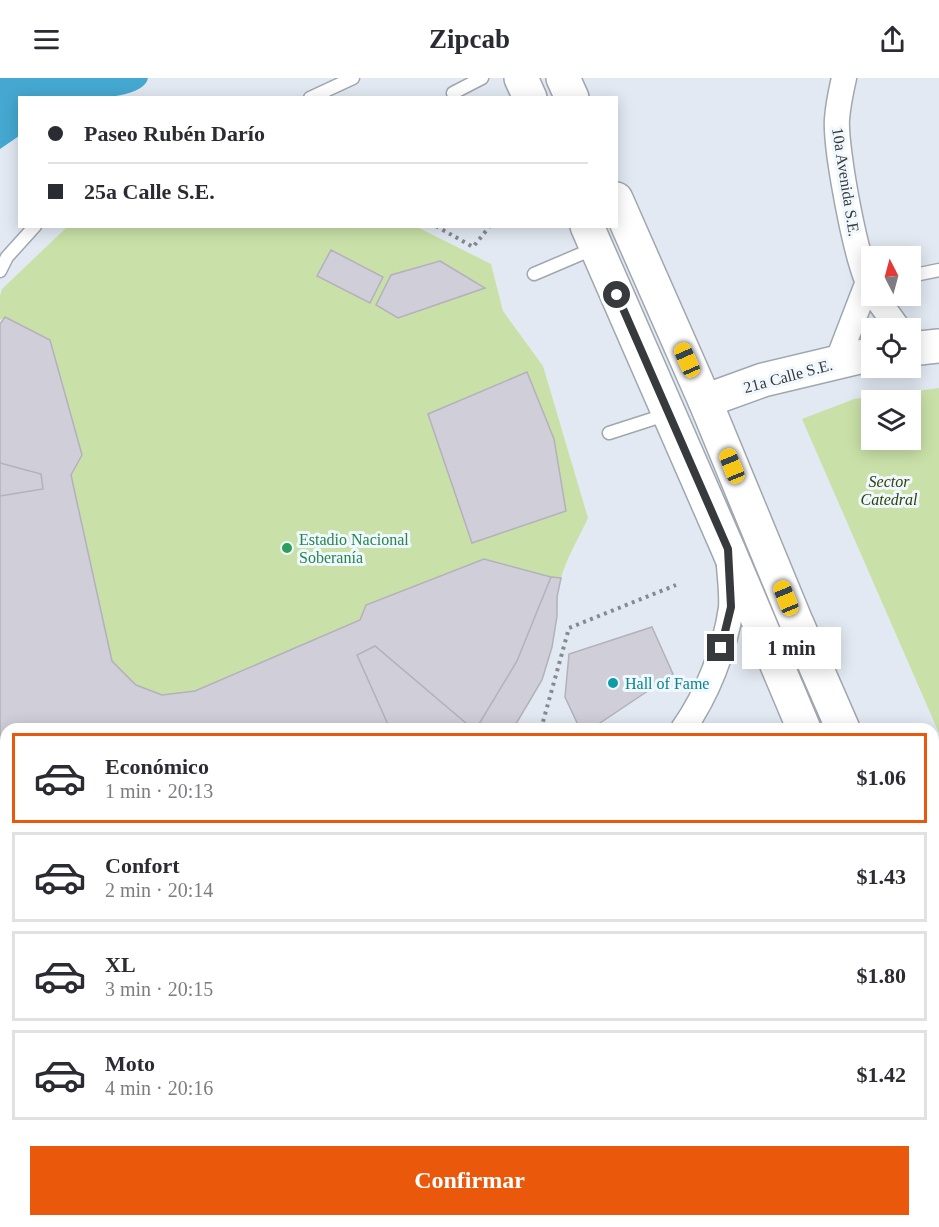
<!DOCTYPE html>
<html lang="es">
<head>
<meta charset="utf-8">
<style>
	body { margin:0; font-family:"Times New Roman",serif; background:#f2f2f3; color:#2b2b33; height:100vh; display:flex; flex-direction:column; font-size:22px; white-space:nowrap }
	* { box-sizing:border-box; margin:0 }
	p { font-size:20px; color:#7c7c81 }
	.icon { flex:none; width:33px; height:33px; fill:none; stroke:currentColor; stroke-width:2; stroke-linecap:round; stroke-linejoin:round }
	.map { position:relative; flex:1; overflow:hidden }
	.sheet { position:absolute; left:0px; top:645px; width:939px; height:504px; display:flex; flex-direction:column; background:#fff; border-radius:18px 18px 0 0; box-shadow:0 3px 15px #0003 }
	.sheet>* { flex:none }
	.banner { position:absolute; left:18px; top:18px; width:600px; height:132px; border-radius:0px; box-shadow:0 3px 15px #0003; display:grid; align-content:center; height:132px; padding:0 30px; background:#fff }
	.needle { width:39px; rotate:354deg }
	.buttons { position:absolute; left:861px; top:168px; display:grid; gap:12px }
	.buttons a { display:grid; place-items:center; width:60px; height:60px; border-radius:0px; background:#fff; box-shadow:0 3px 15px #0003; font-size:30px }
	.end { position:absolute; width:27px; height:27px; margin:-14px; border:8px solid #373a3d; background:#fff; box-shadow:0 0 0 3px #fff }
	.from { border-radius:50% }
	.bubble { position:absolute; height:42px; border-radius:0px; background:#fff; box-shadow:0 3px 15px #0003; font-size:20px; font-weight:800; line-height:42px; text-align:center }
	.car { position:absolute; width:18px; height:36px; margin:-18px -9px; border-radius:8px; box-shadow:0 0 4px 2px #0007; background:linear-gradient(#f5c518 24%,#345 0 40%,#f5c518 0 76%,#345 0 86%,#f5c518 0) }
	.banner b { display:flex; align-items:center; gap:21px; height:57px; font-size:22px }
	.banner b+b { border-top:2px solid #e1e1e2 }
	.banner i { width:15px; height:15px; background:#2b2b33 }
	ul { padding:10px 0 0; list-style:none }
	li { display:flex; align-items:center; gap:18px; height:90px; margin:0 12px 9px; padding:0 18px; border:3px solid #e1e1e2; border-radius:0px }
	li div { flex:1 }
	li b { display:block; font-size:22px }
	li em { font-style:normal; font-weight:800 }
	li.current { border-color:#ea580c }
	li>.icon { width:54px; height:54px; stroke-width:1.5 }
	.button { display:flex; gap:12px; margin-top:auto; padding:12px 30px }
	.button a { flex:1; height:69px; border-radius:0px; background:#ea580c; color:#fff; font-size:24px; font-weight:800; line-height:69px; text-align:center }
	header { display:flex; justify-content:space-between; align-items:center; height:78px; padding:0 30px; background:#fff; font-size:27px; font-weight:800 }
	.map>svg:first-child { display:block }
</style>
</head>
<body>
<header><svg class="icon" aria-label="menu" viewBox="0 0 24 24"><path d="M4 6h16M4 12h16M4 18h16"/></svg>Zipcab<svg class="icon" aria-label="share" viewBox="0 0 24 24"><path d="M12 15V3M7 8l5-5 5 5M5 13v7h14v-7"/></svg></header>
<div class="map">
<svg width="939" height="1149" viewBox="0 0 939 1149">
	<rect width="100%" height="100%" fill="#e2e9f2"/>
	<path fill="#d0dcea" d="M933,1000L939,1013V1149H0V1023L6,1021V1143H933Z"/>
	<path fill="#c9e1a8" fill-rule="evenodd" d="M67,149H417L491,186L503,233L543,288L588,440C579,460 565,482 560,504C557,515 558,525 557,536C555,573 540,615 516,643L6,651L3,742L0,738V246L4,240L0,242V218L2,211Z
		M939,310V655L802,341L854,321ZM872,322H910V362H872Z"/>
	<path fill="#45a8d1" d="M0,0H148C143,28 44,20 20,20L19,58L0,71Z"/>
	<path fill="#d0ced8" stroke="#b3b1bb" stroke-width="1.5" d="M331,172L383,199L370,225L317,198Z
		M440,183L485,210L398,240L376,227L391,197Z
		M5,239L50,262L82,377L71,397L112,583L136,607L162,617L195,613L360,542L366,527L484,481L551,499L517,583L476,651H473L375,568L357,577L390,651H6V744L3,742L0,738V418L43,411L41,396L0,385V246Z
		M527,294L554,361L566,433L472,465L428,336Z
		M0,385L41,396L43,411L0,418Z
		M551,499L561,500L557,519V538L552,569L542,602L513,651H476L517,583Z
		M652,549L673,596L591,651H580L565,619L569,576Z
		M375,568L473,651H390L357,577Z
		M147,1143H172L175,1148L150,1149Z"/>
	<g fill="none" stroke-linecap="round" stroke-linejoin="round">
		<defs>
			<path id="lane" d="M453,15L482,0
				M310,20L353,0
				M0,193L7,179L35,148
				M534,196L595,170
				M910,198L939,192
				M609,355L668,336
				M0,945L6,946
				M205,1143L208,1149
				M518,1149L520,1143
				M565,1149L570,1143"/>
			<path id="street" d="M844,0C841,13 838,28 837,41C835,69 857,191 872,212
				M875,218L898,250
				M837,284L867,206
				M683,651C707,617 725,572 731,530C732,517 730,501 729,488
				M0,964L6,961
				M0,1001L6,998"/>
			<path id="secondary" d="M910,271L939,268
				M705,323L763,302L872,276"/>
			<path id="highway" d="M521,0L530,20
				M563,0L572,20
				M616,121L705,323L795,541L843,651
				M587,148L728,471L804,651
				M933,857L939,871
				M933,951L939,965"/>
		</defs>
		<use href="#lane" stroke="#a0a7af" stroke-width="15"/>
		<use href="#street" stroke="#a0a7af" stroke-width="27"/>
		<use href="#secondary" stroke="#a0a7af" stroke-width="36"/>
		<use href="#highway" stroke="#a0a7af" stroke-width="36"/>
		<path stroke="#858a8f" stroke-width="4" stroke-dasharray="3 4.5" stroke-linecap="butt" d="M436,148L473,169L490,148
			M541,651L569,550L676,507
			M0,780L6,784
			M0,862L6,849
			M0,917L6,921"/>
		<use href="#lane" stroke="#fff" stroke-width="12"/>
		<use href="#street" stroke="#fff" stroke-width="24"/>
		<use href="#secondary" stroke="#fff" stroke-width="33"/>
		<use href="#highway" stroke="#fff" stroke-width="33"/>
	</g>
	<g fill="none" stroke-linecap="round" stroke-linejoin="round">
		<path stroke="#373a3d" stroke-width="8" d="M617,217L728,471L731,529L721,570"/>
	</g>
	<circle fill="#2e9e5b" stroke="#f0f7fd" stroke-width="2" cx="287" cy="470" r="6"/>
	<circle fill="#0f9aa8" stroke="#f0f7fd" stroke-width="2" cx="613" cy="605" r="6"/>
	<g text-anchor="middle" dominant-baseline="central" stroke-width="6" stroke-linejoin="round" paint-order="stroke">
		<g font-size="16" fill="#373a3d" stroke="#f0f7fd">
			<text transform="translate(846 104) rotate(81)">10a Avenida S.E.</text>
			<text transform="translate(788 298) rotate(-15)">21a Calle S.E.</text>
		</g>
		<g font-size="16" font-style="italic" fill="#2f4208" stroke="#f0f7fd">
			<text x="889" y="403">Sector<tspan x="889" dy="18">Catedral</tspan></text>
		</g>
		<g font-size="16" fill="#27864d" stroke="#f0f7fd" text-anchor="start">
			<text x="299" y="461">Estadio Nacional<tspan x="299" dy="18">Soberanía</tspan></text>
		</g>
		<g font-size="16" fill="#0d838f" stroke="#f0f7fd" text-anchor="start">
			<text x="625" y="605">Hall of Fame</text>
		</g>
	</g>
</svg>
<div class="buttons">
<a><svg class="needle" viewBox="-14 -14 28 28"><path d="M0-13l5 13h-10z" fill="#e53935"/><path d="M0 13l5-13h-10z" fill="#7c7c81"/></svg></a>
<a><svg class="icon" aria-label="locate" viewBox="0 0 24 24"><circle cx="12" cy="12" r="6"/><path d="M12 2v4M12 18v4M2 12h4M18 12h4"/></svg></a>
<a><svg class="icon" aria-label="layers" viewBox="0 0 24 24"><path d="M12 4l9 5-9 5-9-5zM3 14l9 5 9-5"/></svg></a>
</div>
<i class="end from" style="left:617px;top:217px"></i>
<i class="end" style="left:721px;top:570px"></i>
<div class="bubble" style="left:742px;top:549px;width:99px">1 min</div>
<i class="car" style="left:687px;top:282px;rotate:336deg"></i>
<i class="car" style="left:732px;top:388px;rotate:338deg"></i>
<i class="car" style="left:786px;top:520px;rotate:338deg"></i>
<div class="banner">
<b><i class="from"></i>Paseo Rubén Darío</b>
<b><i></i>25a Calle S.E.</b>
</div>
<section class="sheet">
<ul>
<li class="current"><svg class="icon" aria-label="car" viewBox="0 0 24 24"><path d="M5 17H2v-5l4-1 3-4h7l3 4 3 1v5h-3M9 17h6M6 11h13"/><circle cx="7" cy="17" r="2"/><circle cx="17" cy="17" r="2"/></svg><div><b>Económico</b><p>1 min · 20:13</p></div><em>$1.06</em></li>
<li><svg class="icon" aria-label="car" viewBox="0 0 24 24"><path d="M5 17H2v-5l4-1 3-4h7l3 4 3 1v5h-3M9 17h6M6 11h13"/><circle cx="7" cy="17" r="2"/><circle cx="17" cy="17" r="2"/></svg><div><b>Confort</b><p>2 min · 20:14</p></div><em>$1.43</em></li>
<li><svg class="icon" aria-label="car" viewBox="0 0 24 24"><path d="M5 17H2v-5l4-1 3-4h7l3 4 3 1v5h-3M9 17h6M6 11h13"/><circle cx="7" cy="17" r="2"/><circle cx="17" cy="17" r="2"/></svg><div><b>XL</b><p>3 min · 20:15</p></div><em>$1.80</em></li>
<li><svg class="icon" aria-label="car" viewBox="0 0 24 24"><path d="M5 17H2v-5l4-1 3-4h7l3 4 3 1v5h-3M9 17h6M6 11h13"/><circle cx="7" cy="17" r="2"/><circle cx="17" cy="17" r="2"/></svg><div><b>Moto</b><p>4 min · 20:16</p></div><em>$1.42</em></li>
</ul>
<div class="button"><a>Confirmar</a></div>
</section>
</div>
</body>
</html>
